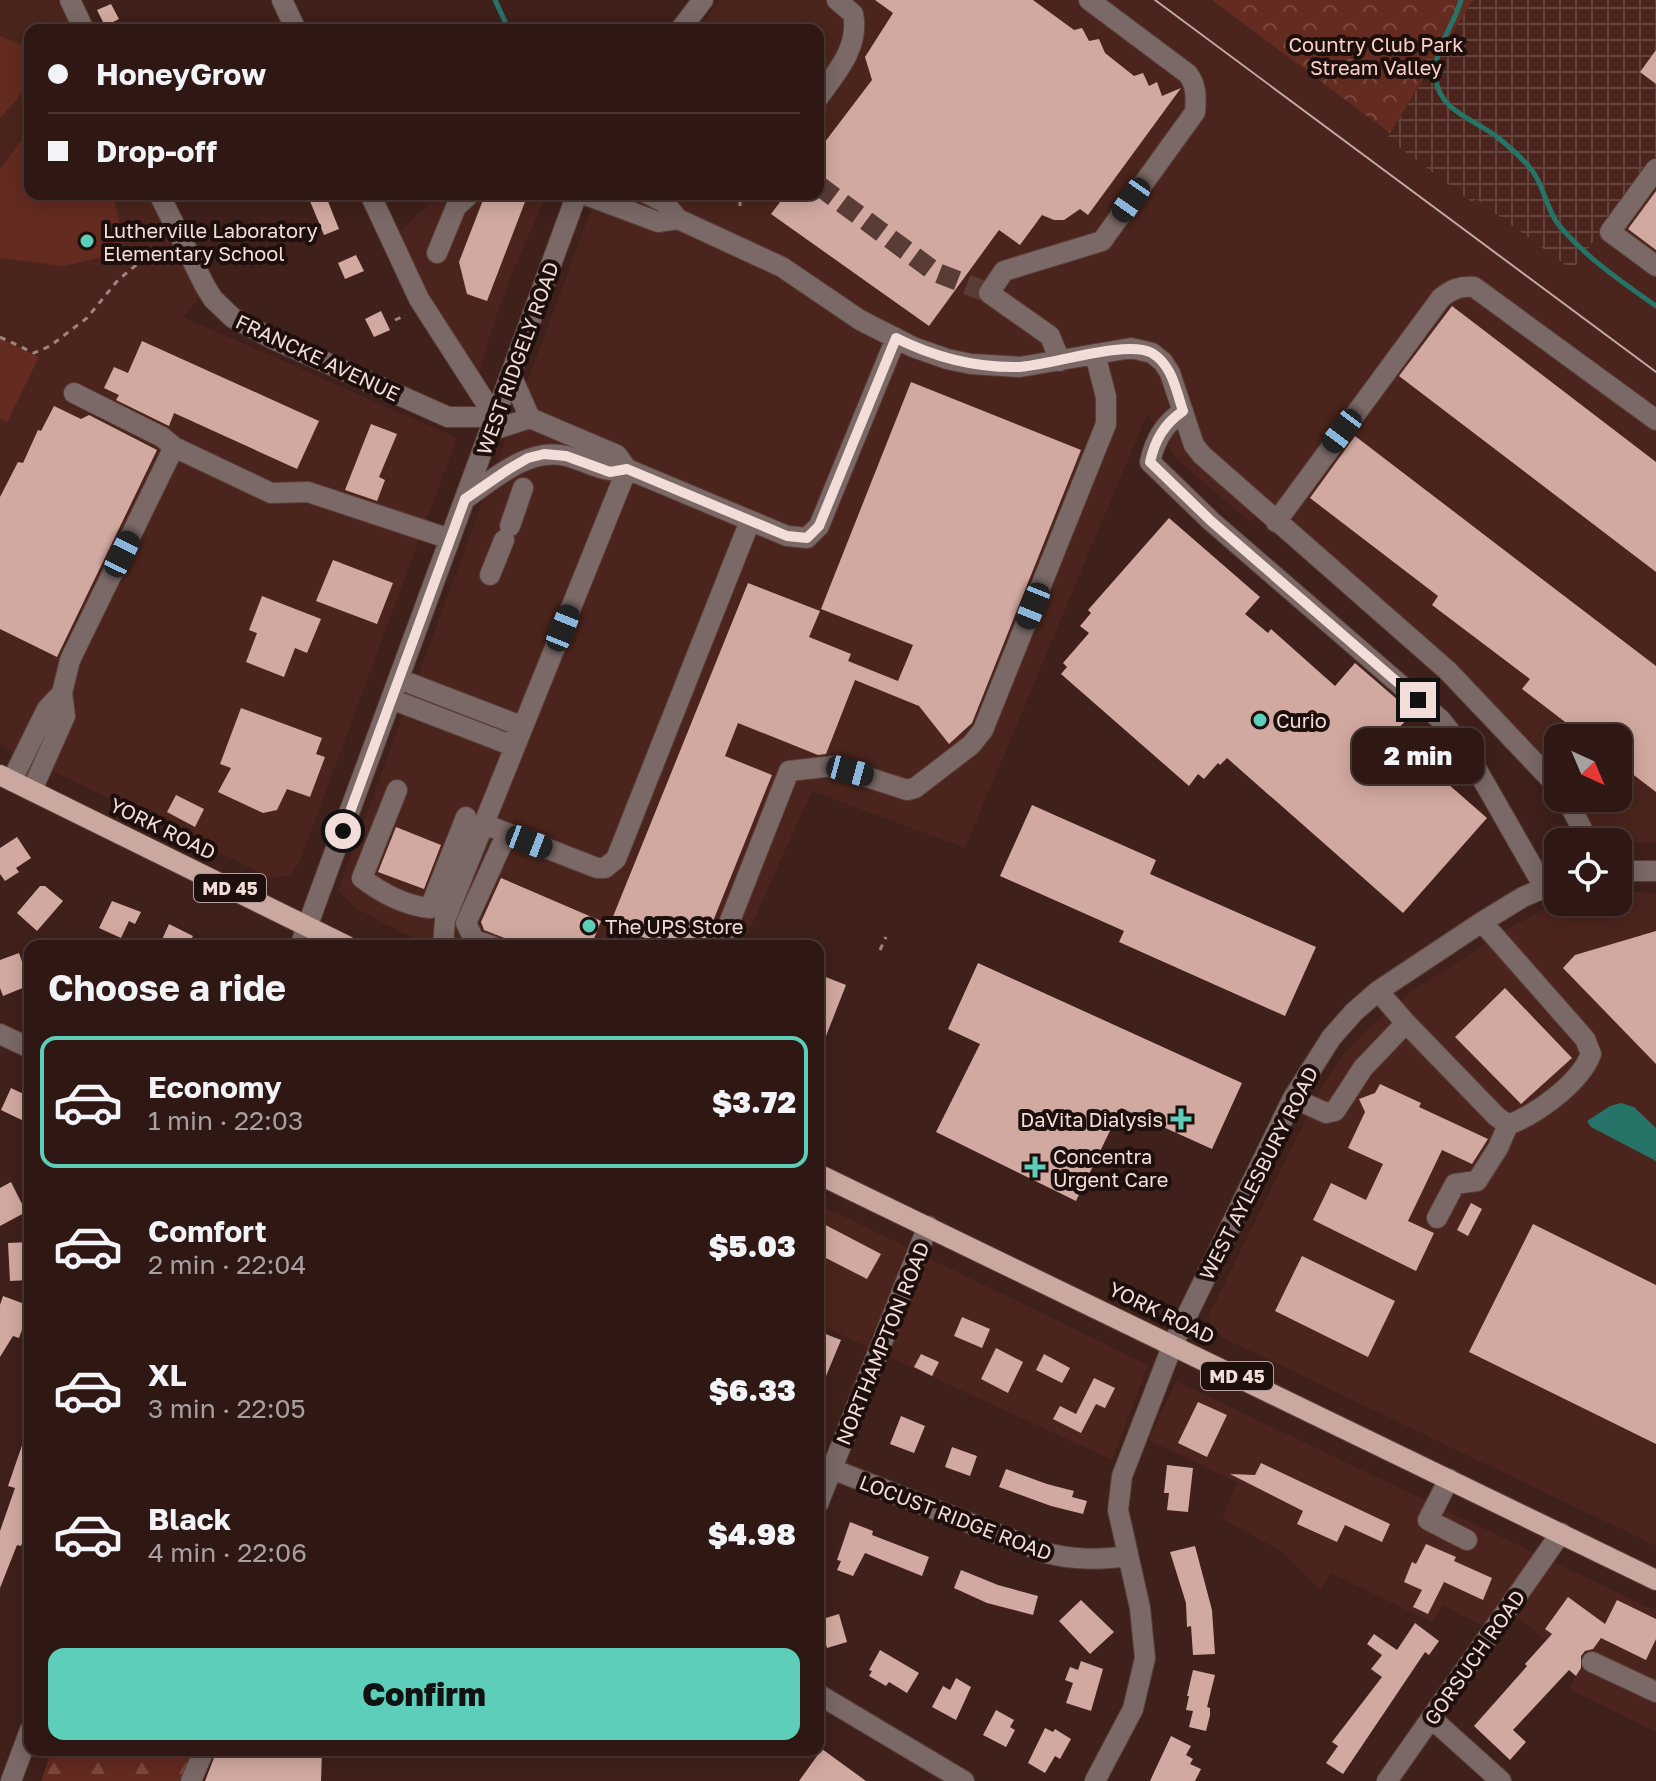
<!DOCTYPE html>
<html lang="en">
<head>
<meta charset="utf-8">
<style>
	body { margin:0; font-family:"Golos Text",sans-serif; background:#3b2522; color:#f1f3f6; height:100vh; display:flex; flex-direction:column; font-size:30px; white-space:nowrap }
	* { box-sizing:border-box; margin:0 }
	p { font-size:26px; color:#a7a0a0 }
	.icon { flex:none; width:44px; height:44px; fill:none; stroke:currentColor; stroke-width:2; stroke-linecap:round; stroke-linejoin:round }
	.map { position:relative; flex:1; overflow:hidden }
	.drawer { position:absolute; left:24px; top:940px; width:800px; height:816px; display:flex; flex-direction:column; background:#2f1814; border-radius:16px; box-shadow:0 4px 20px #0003,0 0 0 2px #4a3734 }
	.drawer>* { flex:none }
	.hud { position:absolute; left:24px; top:24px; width:800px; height:176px; border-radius:16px; box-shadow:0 4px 20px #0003,0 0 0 2px #4a3734; display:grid; align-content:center; height:176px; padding:0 24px; background:#2f1814 }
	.needle { width:52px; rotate:136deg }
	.controls { position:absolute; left:1544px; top:724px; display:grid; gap:16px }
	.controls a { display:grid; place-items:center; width:88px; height:88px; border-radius:16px; background:#2f1814; box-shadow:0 4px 20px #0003,0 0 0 2px #4a3734; font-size:40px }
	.end { position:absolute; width:36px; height:36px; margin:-18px; border:10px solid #f2ddd8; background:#111; box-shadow:0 0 0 4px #111 }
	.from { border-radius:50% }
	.bubble { position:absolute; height:56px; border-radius:16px; background:#2f1814; box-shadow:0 4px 20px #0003,0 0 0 2px #4a3734; font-size:26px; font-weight:800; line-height:56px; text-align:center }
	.car { position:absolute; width:24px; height:48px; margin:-24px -12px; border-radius:10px; box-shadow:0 0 6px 2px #0007; background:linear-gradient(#222 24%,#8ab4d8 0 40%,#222 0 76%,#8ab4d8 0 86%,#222 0) }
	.hud b { display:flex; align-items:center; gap:28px; height:76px; font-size:30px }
	.hud b+b { border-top:2px solid #4a3734 }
	.hud i { width:20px; height:20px; background:#f1f3f6 }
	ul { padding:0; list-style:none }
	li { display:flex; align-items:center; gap:24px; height:132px; margin:0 16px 12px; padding:0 8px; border:4px solid transparent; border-radius:16px }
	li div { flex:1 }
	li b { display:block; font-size:30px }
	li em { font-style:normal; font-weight:800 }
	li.selected { border-color:#5cceba }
	li>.icon { width:72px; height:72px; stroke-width:1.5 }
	h2 { padding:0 24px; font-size:36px; line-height:96px }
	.action { display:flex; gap:16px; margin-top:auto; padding:16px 24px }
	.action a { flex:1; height:92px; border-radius:16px; background:#5cceba; color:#111; font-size:32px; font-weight:800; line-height:92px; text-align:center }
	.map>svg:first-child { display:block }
</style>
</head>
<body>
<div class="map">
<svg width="1656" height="1781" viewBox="0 0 1656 1781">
	<defs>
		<pattern id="industrial-grid" width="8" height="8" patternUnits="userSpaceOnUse" patternTransform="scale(2)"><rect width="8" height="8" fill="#4b251d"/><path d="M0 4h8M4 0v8" fill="none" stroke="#65443d"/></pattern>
		<pattern id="forest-firs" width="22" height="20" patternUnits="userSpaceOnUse" patternTransform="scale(2)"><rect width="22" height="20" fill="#642b20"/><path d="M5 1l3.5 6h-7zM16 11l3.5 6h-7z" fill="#7b4940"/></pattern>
		<pattern id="park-crowns" width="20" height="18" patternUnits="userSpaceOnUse" patternTransform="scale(2)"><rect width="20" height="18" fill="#642b20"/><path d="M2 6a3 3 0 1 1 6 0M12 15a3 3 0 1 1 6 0" fill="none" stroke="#7b4940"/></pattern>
	</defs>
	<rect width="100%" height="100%" fill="#3f201a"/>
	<path fill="#4b251d" d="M0,0H57L72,30H30V194H152L201,295L183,317L457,438L299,863L290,875L271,878L0,745Z
		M720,0H1212L1390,133L1387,138L1472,202L1476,199L1572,270L1656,157V843L1595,841L1578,798H1618V738H1558V771L1457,666L1266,500L1250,522L1205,484L1174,456L1147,414L965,848L812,791L742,946H428L357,909L338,891L597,194H818V30H697Z
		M440,194H547L509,280L488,341L473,400L393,237Z
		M1618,891L1656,893V1546L1224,1338L1211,1325L1208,1317L1324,1083L1343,1055L1364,1032L1411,992L1513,926L1559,902H1618Z
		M818,1204L1148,1365L1112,1460L818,1324Z
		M1176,1381L1656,1611V1732L1569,1689L1579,1670L1517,1616L1502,1636L1443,1605L1433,1623L1331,1573L1321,1590L1280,1550L1222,1519L1237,1483L1149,1440Z"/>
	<path fill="url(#industrial-grid)" d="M1473,0H1656V157L1572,270L1476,199L1472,202L1387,138Z"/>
	<path fill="#642b20" d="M0,36L30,49C30,86 25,92 0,118Z
		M30,136V194H113L124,242L115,254L64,266L0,258V170L19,143Z
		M0,338L39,357L7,422L0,418Z"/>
	<path fill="url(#forest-firs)" d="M52,1750H196L179,1781H41Z"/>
	<path fill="url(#park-crowns)" d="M1212,0H1473L1390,133Z"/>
	<path fill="#257467" d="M1621,1103L1634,1107L1656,1128V1161L1591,1127L1587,1121L1610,1106Z"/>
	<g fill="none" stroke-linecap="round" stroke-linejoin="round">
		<path stroke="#257467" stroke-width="5" d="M495,0L509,30
			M1461,0C1454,27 1431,50 1436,80C1440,111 1475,120 1496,136C1508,146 1527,161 1535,175C1545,191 1547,209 1558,224C1585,257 1622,282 1656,306"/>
	</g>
	<path fill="#d2a9a1" d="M875,0H1033L1074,30L1082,28L1089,41L1099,39L1105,53L1134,76L1143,73L1149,86L1157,82L1162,96L1181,88L1088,215L1080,209L1064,220H1054L1042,215L1020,245L999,230L929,326L771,214L786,194H818V151L872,80L865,57L893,13Z
		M111,4L119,19L105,26L97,10Z
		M1656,50V84L1640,72Z
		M1656,191V250L1628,229Z
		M307,194H325L339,229L324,235Z
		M492,194H528L487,301L467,294L459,262L483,200Z
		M356,255L364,271L345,279L338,263Z
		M1452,306L1656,462V572L1399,376Z
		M381,311L390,330L374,337L365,319Z
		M142,341L319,421L297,469L174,413L169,426L116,400L119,395L104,388L114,367L128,373Z
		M911,382L1081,450L972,723L949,744L919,706L855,680L826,754L818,755L738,723L725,756L772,775L703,946H665L610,924L748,583L820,611L809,637L851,654L848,661L898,681L913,645L821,609Z
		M54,406L81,419L89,415L157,450L57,657L0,629V497L18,462L23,463L38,430L41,431Z
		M371,424L397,434L379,477L385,480L377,501L345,490Z
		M1355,436L1656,666V792L1618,763V738H1586L1522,689L1530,679L1432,605L1438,596L1310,498Z
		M1169,518L1260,597L1245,614L1268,633L1271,629L1335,686L1355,663L1413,713L1392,735L1487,818L1403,913L1227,758L1220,765L1218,763L1204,779L1198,774L1189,786L1061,674L1067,667L1063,663L1089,633L1080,626L1091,613L1088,610Z
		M333,560L393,583L377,624L316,601Z
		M262,596L321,619L307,653L295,648L284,677L246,662L257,633L249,630Z
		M241,708L322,738L316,754L325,757L310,797L287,789L277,810L263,813L218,792L231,768L220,764Z
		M176,795L204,809L195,827L167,812Z
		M1032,805L1156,860L1150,874L1316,947L1285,1016L1119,942L1124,931L1000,876Z
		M396,827L441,845L424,889L378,872Z
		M17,837L31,858L16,868L19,872L5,881L0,874V848Z
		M501,878L601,921L591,946H525L484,930L481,922Z
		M40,886H45L63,901L37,931L17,913Z
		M112,901L141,912L135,924L129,921L121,938L99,928Z
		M169,924L193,936L188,946H159Z
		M1656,931V1064L1563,968L1575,955Z
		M19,953L30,985L3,996L0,988V960Z
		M978,963L1242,1083L1212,1149L1121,1108L1076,1201L936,1132L980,1044L948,1029Z
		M818,974L846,985L819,1054H818Z
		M1505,988L1572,1058L1521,1104L1455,1037Z
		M1380,1084L1421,1103L1419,1107L1488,1139L1472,1164L1442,1150L1408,1221L1434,1233L1416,1271L1313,1220L1331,1183L1366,1200L1383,1164L1348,1148L1365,1112L1359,1099L1375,1093Z
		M11,1088L30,1097V1124L1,1110Z
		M11,1182L26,1212L0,1226V1188Z
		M1471,1203L1482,1209L1468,1236L1457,1230Z
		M818,1221L881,1254L867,1279L818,1254Z
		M1533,1224L1656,1285V1444L1469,1352Z
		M30,1242V1280L10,1281L8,1243Z
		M1302,1256L1395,1301L1368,1357L1275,1311Z
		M3,1296L30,1306V1308L19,1338L13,1336L0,1357V1305Z
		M962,1317L990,1329L982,1348L954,1336Z
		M818,1331L841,1340L819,1393H818Z
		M996,1348L1023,1362L1008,1393L981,1379Z
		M921,1354L939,1362L932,1376L914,1367Z
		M1044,1354L1070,1368L1062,1383L1036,1370Z
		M1094,1378L1115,1388L1105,1408L1096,1404L1081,1433L1053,1419L1060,1406L1076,1414Z
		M1198,1402L1227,1415L1207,1457L1178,1443Z
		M901,1416L925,1426L914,1453L890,1444Z
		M28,1428L30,1530L27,1528L21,1546L17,1545L0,1588V1531L15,1488L8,1486Z
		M952,1447L977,1456L970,1476L945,1467Z
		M1261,1463L1390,1524L1382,1542L1345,1525L1337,1542L1297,1524L1303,1511L1230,1474L1255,1475Z
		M1167,1465L1193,1468L1188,1512L1167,1510L1169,1493H1164Z
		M1006,1469L1047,1484L1074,1491L1072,1497L1087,1501L1083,1514L1051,1506L999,1487Z
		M850,1522L873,1531L872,1535L929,1557L922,1576L865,1553L853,1576L837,1570L841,1561L837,1560Z
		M1426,1544L1456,1557L1454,1561L1492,1578L1483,1600L1444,1582L1428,1614L1413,1607L1422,1590L1404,1582L1412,1562L1416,1564Z
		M1195,1546L1212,1610L1215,1654L1193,1655L1191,1626L1187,1627L1186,1603L1170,1552Z
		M961,1570L998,1585L1038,1596L1033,1615L987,1603L954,1588Z
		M1568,1597L1605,1624L1617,1600L1656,1619V1639L1646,1660L1601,1638L1593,1649L1585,1651L1581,1656V1668L1576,1676L1569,1670L1513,1730L1526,1742L1510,1760L1474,1726L1527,1666L1525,1664L1552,1634L1545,1629Z
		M1081,1600L1114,1632L1090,1654L1059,1621Z
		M839,1614L847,1642L827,1648L819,1620Z
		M1415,1623L1439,1641L1429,1655L1425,1652L1343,1774L1326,1763L1338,1746L1332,1742L1382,1677L1371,1669L1382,1655L1367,1644L1374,1634L1397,1650Z
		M880,1650L919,1673L907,1693L889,1682L886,1686L869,1676L872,1671L869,1670Z
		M1081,1661L1103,1669L1091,1711L1066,1703L1073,1683L1065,1680L1070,1667L1078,1670Z
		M1193,1670L1215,1675L1207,1707L1210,1708V1715L1206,1731L1189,1727L1193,1711L1186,1710L1189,1696H1187Z
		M956,1678L971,1687L956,1720L932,1707L943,1686L950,1690Z
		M996,1710L1014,1720L1010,1727L1015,1730L1006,1747L983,1735Z
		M1045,1728L1053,1732L1055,1729L1071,1739L1060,1759L1055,1756L1045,1773L1028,1763Z
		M1171,1736L1191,1746L1186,1755L1193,1759L1190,1764L1201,1769L1195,1781H1150Z
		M822,1749L866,1781H799Z
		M217,1750H322L321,1781H205Z"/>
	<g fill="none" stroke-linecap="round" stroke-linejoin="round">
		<path stroke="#5a3c36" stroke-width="20" stroke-dasharray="20 10" stroke-linecap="butt" d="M818,185L935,272L989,293"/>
		<defs>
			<path id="minor" d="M70,0L84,30
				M282,0L296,30
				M680,30L703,0
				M818,98C836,73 860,47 853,14L837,0
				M1656,169L1610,232L1656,266
				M159,194L205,286L213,299L233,318L273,339L448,417H495
				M370,194L419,299L495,417
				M583,194L658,222L678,219
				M648,194L664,202L678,219L782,267L860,320L913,347L947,359L971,364L1020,367L1131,348L1152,353L1163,362L1170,373L1194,445L1202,455L1448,671L1558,787
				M437,253L456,207L470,194
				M1060,361L1050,336L989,293L1004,271L1102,241L1195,112C1196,98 1197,86 1188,74L1089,0
				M511,375L530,418
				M74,393L162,437L174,447
				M1183,411C1164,424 1155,440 1150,462L1211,521L1441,720L1468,754L1544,887
				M490,431L530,418L617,455L627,469
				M465,499C494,479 528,447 566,456C590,462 602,474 627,469L787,536L807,538L819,526L896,338
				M1276,522L1441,298C1452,289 1460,286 1474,287L1656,420
				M510,526L523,488
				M490,575L504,540
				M391,699L508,744L519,736L516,724L399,679
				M12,780L47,709L62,693
				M32,790L65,716L62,693L70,660L174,447L271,493L308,492L450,539
				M397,790L362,878C381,893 406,906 430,908L466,817
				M1566,798L1582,829L1585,842
				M484,824L597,868H605L616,859L750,521
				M1618,871H1656
				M300,946L577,194
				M443,946L445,920L627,469
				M492,946L474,940L466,923L507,833
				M720,946L789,771L833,766L907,790L915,788L971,745L983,730L1106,424V397L1095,354
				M1378,991L1406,1023L1496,1116L1508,1125C1537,1114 1580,1083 1591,1054L1585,1039L1482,922
				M0,1034L30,1048
				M1293,1098L1326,1113L1335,1111L1363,1068L1406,1023
				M1437,1218L1455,1184L1477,1181L1498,1148L1508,1125
				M832,1469L1046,1553C1075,1560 1099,1560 1128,1556
				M1449,1479L1428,1520L1467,1540
				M818,1504L928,1226
				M1592,1662L1656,1692
				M818,1694L964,1781
				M1431,1718L1501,1781
				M11,1781L30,1730
				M191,1781L204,1750
				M1095,1781L1133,1709L1145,1658L1140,1608L1118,1510L1122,1476L1173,1344L1293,1098L1331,1038L1354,1012L1378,991L1482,922L1523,897L1558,882
				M1387,1781L1561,1533"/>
			<path id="major" d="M0,775L347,946
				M818,1174L1656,1580"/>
		</defs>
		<use href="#minor" stroke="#5c3e38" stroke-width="22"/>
		<use href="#major" stroke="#5c3e38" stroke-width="22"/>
		<path stroke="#9e857f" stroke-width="3" stroke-dasharray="6 6" stroke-linecap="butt" d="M740,206V194
			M395,320L406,315
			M0,337L34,353L50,346L87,318L118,280L157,248
			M880,950L886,937"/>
		<use href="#minor" stroke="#7a6966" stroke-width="20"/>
		<use href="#major" stroke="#caa8a0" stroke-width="20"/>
		<path stroke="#bfa8a2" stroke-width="2" d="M1155,0L1656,372"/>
	</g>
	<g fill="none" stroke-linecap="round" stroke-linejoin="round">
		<path stroke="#f2ddd8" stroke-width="10" d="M343,831L465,499L509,469L528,458L544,454L566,456L610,472L627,469L787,536L807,538L819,526L896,338C934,357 976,368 1019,367C1051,365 1128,339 1152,353C1172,365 1176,390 1183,411C1164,424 1155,440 1150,462L1211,521L1418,700"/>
	</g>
	<g fill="#5cceba" stroke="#1d0f0c" stroke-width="3">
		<circle cx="87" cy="241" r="8"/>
		<circle cx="1260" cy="720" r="8"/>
		<circle cx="589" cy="926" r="8"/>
		<path d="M1177 1107h8v8h8v8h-8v8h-8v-8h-8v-8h8z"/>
		<path d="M1031 1155h8v8h8v8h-8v8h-8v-8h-8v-8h8z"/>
	</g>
	<g text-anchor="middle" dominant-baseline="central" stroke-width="8" stroke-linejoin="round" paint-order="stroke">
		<g fill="#1d0f0c" stroke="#b29f9b" stroke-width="2">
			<rect x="194" y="874" width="72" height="28" rx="6"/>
			<rect x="1201" y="1362" width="72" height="28" rx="6"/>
		</g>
		<g font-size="18" font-weight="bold" fill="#f2ddd8">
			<text x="230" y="888">MD 45</text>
			<text x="1237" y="1376">MD 45</text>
		</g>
		<g font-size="20" fill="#fcd0c6" stroke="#1d0f0c">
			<text x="1376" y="44">Country Club Park<tspan x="1376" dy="23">Stream Valley</tspan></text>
		</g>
		<g font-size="20" fill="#f2ddd8" stroke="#1d0f0c" text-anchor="start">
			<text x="103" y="230">Lutherville Laboratory<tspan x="103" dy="23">Elementary School</tspan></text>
			<text x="1276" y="720">Curio</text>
			<text x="605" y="926">The UPS Store</text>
			<text x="1163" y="1119" text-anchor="end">DaVita Dialysis</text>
			<text x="1053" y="1156">Concentra<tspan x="1053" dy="23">Urgent Care</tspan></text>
		</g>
		<g font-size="20" fill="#f2ddd8" stroke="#1d0f0c">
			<text transform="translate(318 357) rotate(25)">FRANCKE AVENUE</text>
			<text transform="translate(517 358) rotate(-70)">WEST RIDGELY ROAD</text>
			<text transform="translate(163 828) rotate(26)">YORK ROAD</text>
			<text transform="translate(1258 1173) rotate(-63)">WEST AYLESBURY ROAD</text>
			<text transform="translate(1162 1312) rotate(26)">YORK ROAD</text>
			<text transform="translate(882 1343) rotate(-68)">NORTHAMPTON ROAD</text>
			<text transform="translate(956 1517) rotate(21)">LOCUST RIDGE ROAD</text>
			<text transform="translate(1474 1657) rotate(-55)">GORSUCH ROAD</text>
		</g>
	</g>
</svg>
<div class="controls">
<a><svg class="needle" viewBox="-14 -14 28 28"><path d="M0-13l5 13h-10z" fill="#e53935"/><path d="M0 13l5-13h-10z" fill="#a7a0a0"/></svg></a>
<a><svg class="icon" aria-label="locate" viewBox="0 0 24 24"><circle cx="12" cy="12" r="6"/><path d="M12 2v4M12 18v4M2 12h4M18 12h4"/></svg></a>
</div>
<i class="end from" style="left:343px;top:831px"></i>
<i class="end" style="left:1418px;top:700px"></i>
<div class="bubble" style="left:1352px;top:728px;width:132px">2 min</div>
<i class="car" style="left:1131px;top:200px;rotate:215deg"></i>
<i class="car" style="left:1342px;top:431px;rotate:217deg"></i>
<i class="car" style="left:122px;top:554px;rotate:26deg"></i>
<i class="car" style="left:1033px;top:606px;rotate:202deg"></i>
<i class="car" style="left:563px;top:628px;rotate:22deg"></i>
<i class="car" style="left:850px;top:771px;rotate:105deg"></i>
<i class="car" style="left:529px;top:842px;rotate:111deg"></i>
<div class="hud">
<b><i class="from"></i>HoneyGrow</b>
<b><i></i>Drop-off</b>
</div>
<section class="drawer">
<h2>Choose a ride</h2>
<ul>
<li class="selected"><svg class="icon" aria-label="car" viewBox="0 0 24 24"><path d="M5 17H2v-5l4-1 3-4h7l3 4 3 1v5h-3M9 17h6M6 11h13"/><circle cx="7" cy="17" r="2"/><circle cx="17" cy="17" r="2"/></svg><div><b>Economy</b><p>1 min · 22:03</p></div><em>$3.72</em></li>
<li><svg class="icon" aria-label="car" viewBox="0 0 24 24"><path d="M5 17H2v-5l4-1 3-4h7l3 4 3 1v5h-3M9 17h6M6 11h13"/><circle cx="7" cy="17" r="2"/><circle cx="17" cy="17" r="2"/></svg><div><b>Comfort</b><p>2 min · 22:04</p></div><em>$5.03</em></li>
<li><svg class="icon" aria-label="car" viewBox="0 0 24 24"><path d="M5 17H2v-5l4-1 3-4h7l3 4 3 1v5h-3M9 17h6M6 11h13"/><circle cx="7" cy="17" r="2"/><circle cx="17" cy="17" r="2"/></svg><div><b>XL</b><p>3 min · 22:05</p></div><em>$6.33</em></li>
<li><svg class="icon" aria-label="car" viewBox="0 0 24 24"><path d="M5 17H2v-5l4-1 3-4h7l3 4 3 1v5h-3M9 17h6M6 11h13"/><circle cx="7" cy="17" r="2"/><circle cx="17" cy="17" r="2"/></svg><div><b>Black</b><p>4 min · 22:06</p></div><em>$4.98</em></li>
</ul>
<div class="action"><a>Confirm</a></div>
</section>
</div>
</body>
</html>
